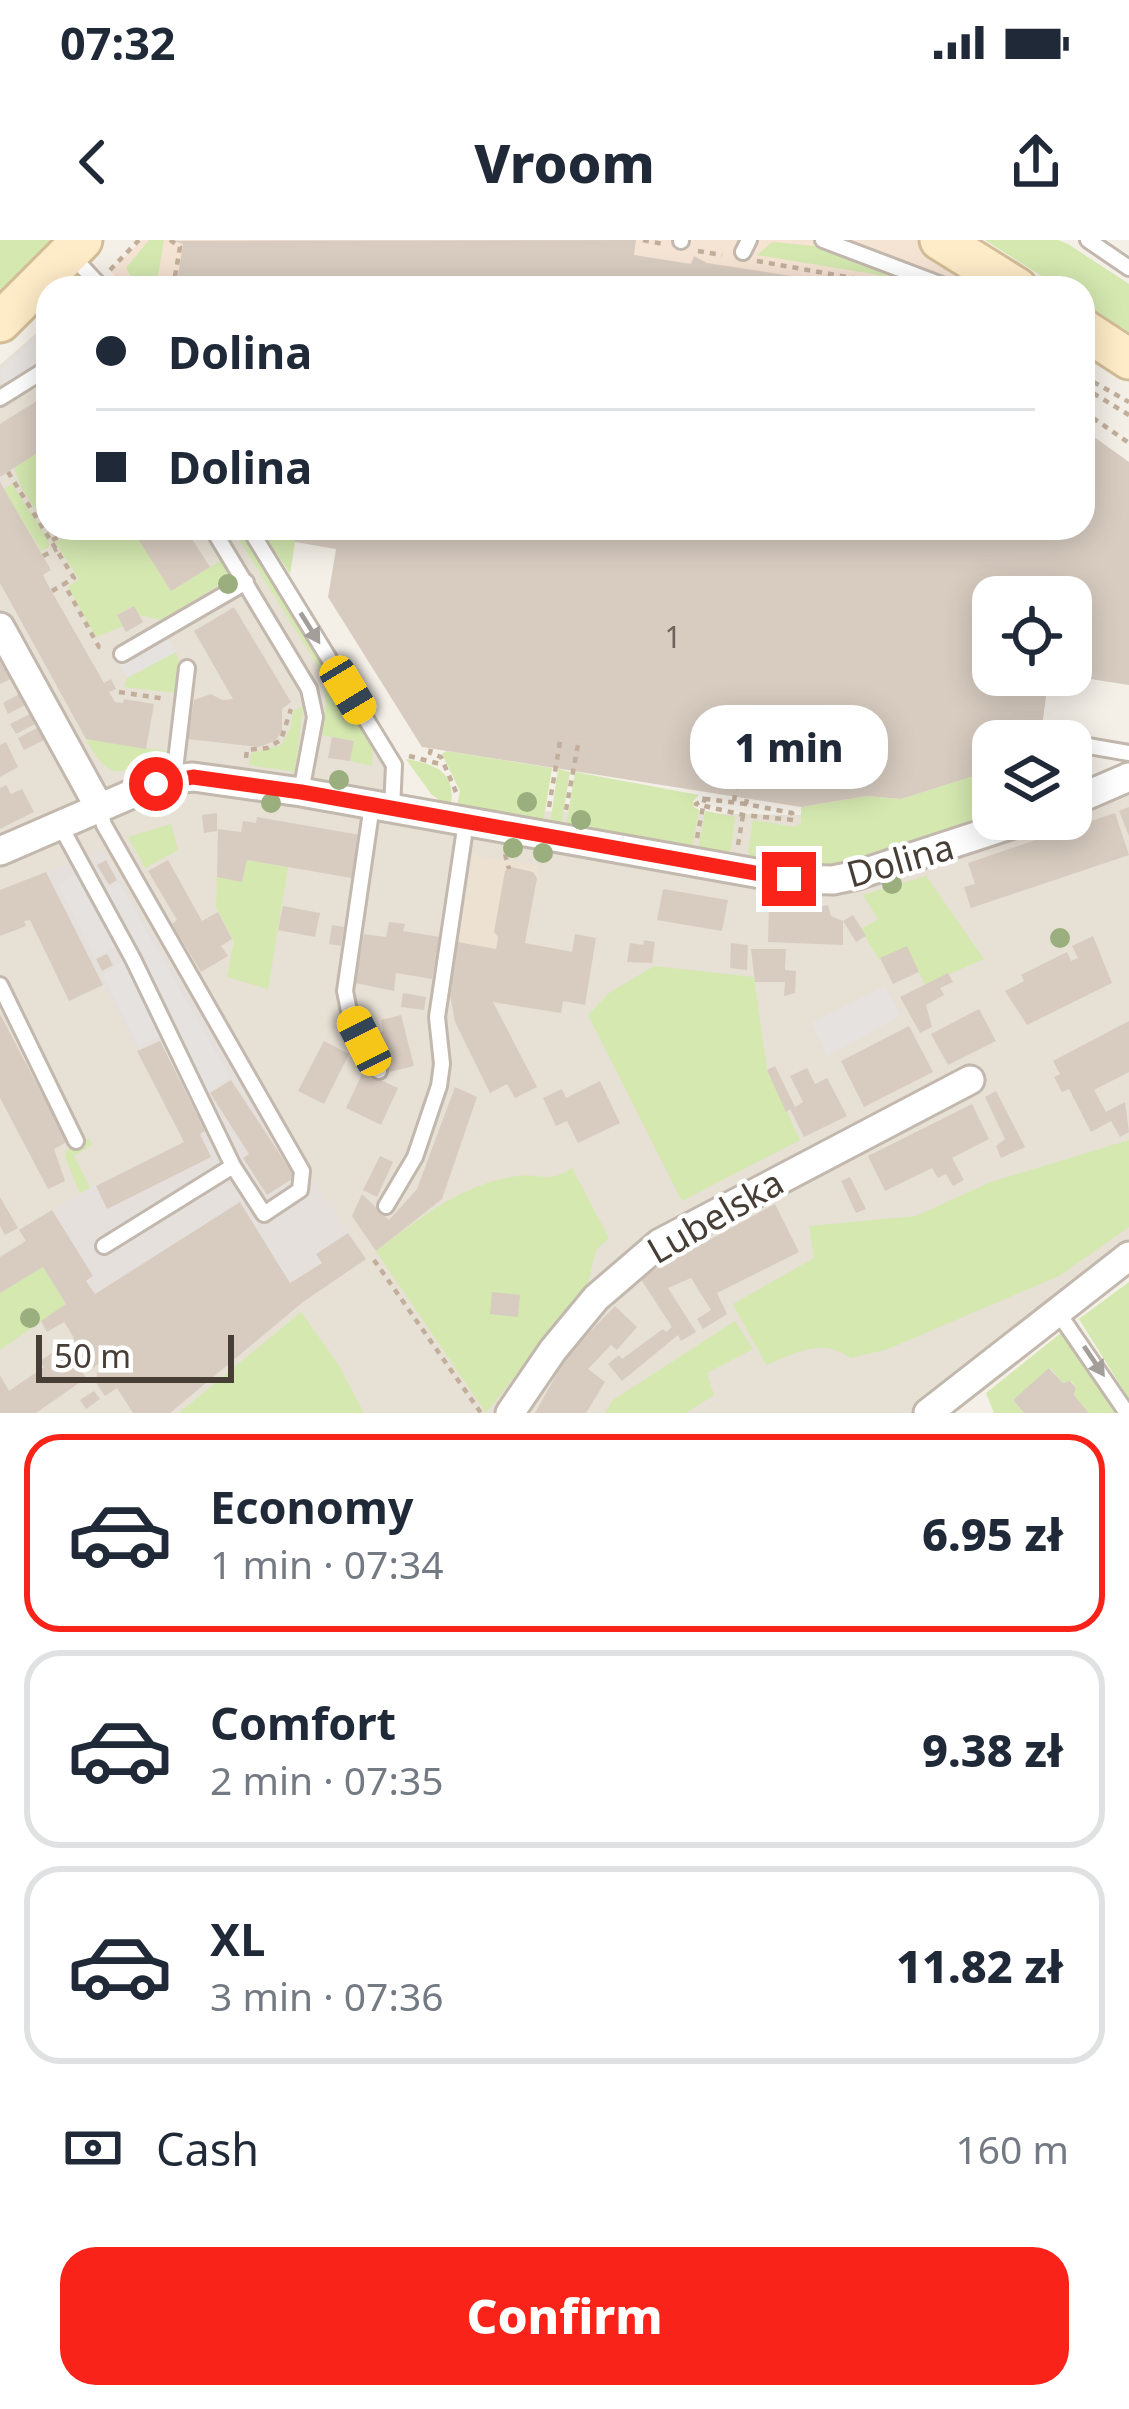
<!DOCTYPE html>
<html lang="en">
<head>
<meta charset="utf-8">
<style>
	body { margin:0; font-family:"Noto Sans",sans-serif; background:#f2f2f3; color:#1f2937; height:100vh; display:flex; flex-direction:column; font-size:45px; white-space:nowrap }
	* { box-sizing:border-box; margin:0 }
	p { font-size:39px; color:#747a83 }
	.icon { flex:none; width:66px; height:66px; fill:none; stroke:currentColor; stroke-width:2; stroke-linecap:round; stroke-linejoin:round }
	.map { position:relative; height:1173px; overflow:hidden }
	.sheet { display:flex; flex-direction:column; background:#fff; flex:1 }
	.sheet>* { flex:none }
	.hud { position:absolute; left:36px; top:36px; width:1059px; height:264px; border-radius:36px; box-shadow:0 6px 30px #0003; display:grid; align-content:center; height:264px; padding:0 60px; background:#fff }
	.buttons { position:absolute; left:972px; top:336px; display:grid; gap:24px }
	.buttons a { display:grid; place-items:center; width:120px; height:120px; border-radius:24px; background:#fff; box-shadow:0 6px 30px #0003; font-size:60px }
	.scale { position:absolute; left:36px; bottom:30px; width:198px; box-sizing:border-box; padding-left:12px; border:6px solid #473e36; border-top:0; font-size:33px; line-height:42px; white-space:nowrap; color:#473e36; -webkit-text-stroke:9px #fff; paint-order:stroke }
	.end { position:absolute; width:54px; height:54px; margin:-27px; border:15px solid #f92319; background:#fff; box-shadow:0 0 0 6px #fff }
	.from { border-radius:50% }
	.bubble { position:absolute; height:84px; border-radius:36px; background:#fff; box-shadow:0 6px 30px #0003; font-size:39px; font-weight:800; line-height:84px; text-align:center }
	.car { position:absolute; width:36px; height:72px; margin:-36px -18px; border-radius:15px; box-shadow:0 0 9px 3px #0007; background:linear-gradient(#f5c518 24%,#345 0 40%,#f5c518 0 76%,#345 0 86%,#f5c518 0) }
	.hud b { display:flex; align-items:center; gap:42px; height:114px; font-size:45px }
	.hud b+b { border-top:3px solid #e0e1e3 }
	.hud i { width:30px; height:30px; background:#1f2937 }
	ul { padding:21px 0 0; list-style:none }
	li { display:flex; align-items:center; gap:36px; height:198px; margin:0 24px 18px; padding:0 36px; border:6px solid #e0e1e3; border-radius:36px }
	li div { flex:1 }
	li b { display:block; font-size:45px }
	li em { font-style:normal; font-weight:800 }
	li.on { border-color:#f92319 }
	li>.icon { width:108px; height:108px; stroke-width:1.5 }
	.pay { display:flex; align-items:center; gap:30px; height:132px; padding:0 60px; font-size:45px }
	.pay p { margin-inline-start:auto }
	.button { display:flex; gap:24px; margin-top:auto; padding:24px 60px }
	.button a { flex:1; height:138px; border-radius:36px; background:#f92319; color:#fff; font-size:48px; font-weight:800; line-height:138px; text-align:center }
	.status { display:flex; justify-content:space-between; align-items:center; height:84px; padding:0 60px; background:#fff; direction:ltr }
	.status svg { height:33px; fill:currentColor }
	header { display:flex; justify-content:space-between; align-items:center; height:156px; padding:0 60px; background:#fff; font-size:54px; font-weight:800 }
	.map>svg:first-child { display:block }
</style>
</head>
<body>
<div class="status"><b>07:32</b><svg viewBox="0 0 49 12"><path d="M0 12V9h3v3zM5 12V6h3v6zM10 12V3h3v9zM15 12V0h3v12zM26 1h20v11H26zM47 4h2v5h-2z"/></svg></div>
<header><svg class="icon" aria-label="back" viewBox="0 0 24 24"><path d="M15 5l-7 7 7 7"/></svg>Vroom<svg class="icon" aria-label="share" viewBox="0 0 24 24"><path d="M12 15V3M7 8l5-5 5 5M5 13v7h14v-7"/></svg></header>
<div class="map">
<svg width="1129" height="1173" viewBox="0 0 1129 1173">
	<rect width="100%" height="100%" fill="#f4efe7"/>
	<path fill="#e7e0d5" d="M48,83V288H236L394,525L392,569L1071,579V562L1129,537V1016L928,1173H0V125Z"/>
	<path fill="#f5e3d3" d="M142,0H940L1017,48H122L111,31Z"/>
	<path fill="#e6e0dc" d="M103,609L295,936L313,940L366,1019L303,1062L170,1173H133L19,990L90,948L184,902L46,632Z"/>
	<path fill="#ede2d1" d="M473,615L539,626L515,765L450,755Z"/>
	<path fill="#d4e8b0" d="M0,0H52L0,57Z
		M149,0H164L156,48H137L126,28Z
		M985,0H1058L1068,4L1129,44V92L1083,63V48H1060Z
		M772,2L815,6L898,39L894,42L879,35L757,15Z
		M48,206V288H67L52,295L21,247L14,227Z
		M12,244L49,301V307L41,311L4,249Z
		M232,288H238L373,502L372,526L350,521L353,501L321,495L326,462L323,434Z
		M260,288H286L295,302L290,334Z
		M89,290L137,297L171,351L223,319L227,334L219,345L162,380L139,375L133,366L117,375L123,386L96,397L68,347L79,339L55,302Z
		M176,412L181,431L177,453L124,447L127,438Z
		M303,466L295,532L249,525L251,513L281,505L291,487L293,471Z
		M86,499L166,511L165,516C120,531 112,547 86,499Z
		M446,511L552,528L543,583L456,569L460,551L442,514Z
		M406,519C436,524 458,533 450,568L431,554Z
		M558,529L570,532L561,586L550,585Z
		M993,530V577L831,625L751,619L748,612L753,580L794,587L801,583V567L867,556L901,559Z
		M575,532L699,555L693,561L694,567L699,570L692,608L566,587Z
		M705,571L735,577L731,609L726,614L698,609Z
		M171,584L178,610L145,628L128,597Z
		M247,620L288,627L268,749L227,737L234,701L216,668L217,637L242,642Z
		M926,636L984,719L925,745L907,707L879,720L861,689L878,679L863,655Z
		M654,726L754,737L767,830L800,900L682,961L588,775L609,753Z
		M89,898L92,905L74,916L90,948L80,953L65,917L66,911Z
		M1129,900V987L1059,1036L888,1109L851,1118C820,1097 798,1113 766,1125L733,1064L814,1018L809,986L916,976L991,942Z
		M572,928L609,998L596,1010L588,1043L486,1173L376,1011C419,979 462,943 518,936C543,933 548,944 572,928Z
		M43,1027L66,1064L0,1110V1053Z
		M1129,1042V1159L1079,1079Z
		M301,1072L338,1124L364,1173H179Z
		M735,1081L753,1109L707,1133L714,1155L686,1173H605L613,1160Z
		M1061,1093L1095,1137L1115,1173H1089L1074,1155L1076,1148L1071,1141L1063,1143L1050,1128L1013,1160L1024,1173H994L986,1153Z"/>
	<path fill="#e5e2df" d="M48,87V118L4,150L0,129Z
		M168,396L176,412L127,438L119,422Z
		M94,625L108,649L119,643L230,837L194,860L162,795L139,806L103,734L125,721L117,706L95,717L58,644Z
		M885,746L901,776L827,816L811,783Z"/>
	<path fill="#d8ccc0" d="M636,0L634,15L691,24L694,16L707,23L868,48H176L183,4L174,1Z
		M48,154V206L0,237V184Z
		M1083,189L1129,222V445L1071,436V357H993V435H1049L1040,501H993V530L901,559L867,556L801,567L422,507L328,357L336,309L295,302L286,288H1083Z
		M0,242L51,330L43,335L48,345L104,443L111,439L116,449L109,452L115,462L123,463L124,459L154,464L146,509L86,499L0,343Z
		M131,288H185L210,327L171,351Z
		M134,366L143,382L126,392L117,375Z
		M234,367L291,462L282,469V492L275,501L259,507L188,499L194,460L211,454L222,460L233,459L194,391Z
		M6,420L15,437L0,444V423Z
		M23,452L29,463L8,474L3,463Z
		M34,472L39,482L16,494L10,484Z
		M41,486L48,498L24,510L18,498Z
		M332,497L354,501L350,521L328,518Z
		M6,502L18,527L0,537V505Z
		M6,545L11,554L22,549L34,572L0,589V548Z
		M1129,567V596L1119,571Z
		M217,573V591L204,593L202,575Z
		M1115,573L1129,615L971,668L964,647L975,644L968,623Z
		M257,577L360,595L352,638L247,620L242,642L217,637L218,589L241,592L243,581L256,583Z
		M106,620L117,640L109,645L97,625Z
		M168,620L202,681L218,672L232,699L221,706L228,716L201,732L172,684L177,680L148,631Z
		M511,627L533,632L537,638L525,703L572,712L575,694L596,698L585,765L563,761L561,773L493,762L537,847L515,858L507,844L490,853L455,782L450,755L458,702L496,709L498,697L494,692L505,631Z
		M46,632L103,745L69,761L30,680L24,681L26,686L0,696V650Z
		M663,649L728,660L722,691L657,680Z
		M769,665L814,668L828,665L831,676L843,681L853,675L866,696L856,702L843,681V705L768,702Z
		M283,666L320,673L315,697L278,690Z
		M389,682L405,684L403,691L440,697L432,739L396,733L394,751L355,743L364,694L386,697Z
		M332,685L344,687L341,706L329,704Z
		M1093,696L1112,743L1027,785L1005,751L1024,741L1021,735L1067,712L1071,721L1078,718L1072,706Z
		M644,700L655,702L652,723L627,722L630,703L643,705Z
		M731,703L748,705L747,730L730,728Z
		M907,706L919,732L893,744L880,718Z
		M751,709H786L785,730L796,731L795,753L784,756L785,742H755Z
		M107,714L113,725L102,731L96,719Z
		M948,733L953,742L940,748L944,755L926,765L932,787L920,793L900,757Z
		M403,753L426,757L424,770L401,767Z
		M979,769L996,801L948,825L931,794Z
		M0,774L67,902L54,909L65,941L48,949L0,858Z
		M401,775L414,826L389,832L379,793L383,791L381,780Z
		M1129,781V832L1094,850L1106,872L1125,862L1129,892L1120,897L1111,881L1091,892L1069,849L1062,852L1054,837L1060,834L1053,821Z
		M909,786L933,832L864,867L841,821Z
		M160,801L205,891L200,894L211,917L107,969L96,946L184,902L137,811Z
		M324,801L349,814L324,864L298,851Z
		M775,826L795,867L803,862L790,836L807,828L815,844L827,838L847,876L804,897L790,869L786,872L767,830Z
		M363,832L398,848L381,885L346,868Z
		M231,840L295,937L267,955L243,918L249,914L210,853Z
		M600,841L620,883L578,903L567,881L556,886L543,858L562,849L566,858Z
		M455,847L477,857L442,959L376,1011L352,976L362,954L389,980L417,949Z
		M996,851L1025,907L1001,918L996,906L1005,899L985,857Z
		M972,864L989,899L952,918L964,940L953,946L946,934L938,938L932,928L885,951L868,916Z
		M380,916L393,922L377,957L363,950Z
		M850,937L866,969L856,973L841,941Z
		M0,957L18,988L5,995L0,986Z
		M240,962L290,1043L322,1023L316,1014L348,993L366,1019L303,1062L170,1173H133L117,1148L105,1156L95,1141L98,1131L105,1128L101,1122L93,1128L84,1116L80,1119L87,1130L83,1133L86,1138L36,1173H0V1135L9,1151L44,1127L40,1121L74,1098L64,1082L47,1092L41,1081L66,1064L43,1027L0,1053V1017L26,1001L19,990L52,970L93,1036L86,1041L95,1054Z
		M775,964L799,1012L717,1053L727,1074L703,1089L697,1079L711,1070L691,1038L668,1048L696,1092L681,1101L678,1095L622,1141L608,1124L619,1115L622,1119L663,1089L666,1092L672,1087L640,1038Z
		M492,1052L520,1055L518,1077L490,1074Z
		M615,1066L637,1087L617,1110L611,1105L588,1129L605,1142L586,1173H535L568,1114Z
		M1049,1128L1063,1143L1070,1141L1076,1148L1074,1155L1089,1173H1024L1013,1160Z
		M94,1151L100,1159L86,1169L80,1160Z"/>
	<g fill="none" stroke-linecap="round" stroke-linejoin="round">
		<defs>
			<path id="service" d="M823,0L950,48
				M1088,0L1129,28
				M681,1V0
				M743,12L749,0
				M73,17L102,48
				M0,158L48,128
				M212,288L309,449L315,477L301,552
				M249,288L394,525L392,569
				M122,414L246,342
				M1071,503L1129,513
				M174,538L187,428
				M372,565L345,751L349,771L379,831
				M60,585L133,719L233,926L264,974L300,950L302,931L104,585L99,568
				M0,745L76,901
				M386,966L415,917L439,846L442,824L437,777L466,582
				M104,1006L233,926
				M1057,1071L1127,1173"/>
			<path id="minor" d="M0,387L99,567
				M1071,562L1129,537
				M0,611L164,540L193,537L301,552L789,639L833,640L857,635L1028,579
				M510,1173L553,1110L596,1058L660,1003L970,840
				M928,1173L1129,1016"/>
			<path id="secondary" d="M940,0L1017,48
				M0,82L82,0
				M1083,89L1129,119"/>
		</defs>
		<use href="#service" stroke="#c2b8ad" stroke-width="20"/>
		<use href="#minor" stroke="#c2b8ad" stroke-width="33"/>
		<use href="#secondary" stroke="#d3bd97" stroke-width="45"/>
		<path stroke="#c1af9b" stroke-width="4.5" stroke-dasharray="6 6" stroke-linecap="butt" d="M170,0L180,7L173,48
			M643,0L663,4
			M698,11L722,15
			M757,21L870,41
			M110,30L139,0
			M1083,136L1129,162
			M1083,147L1129,175
			M1083,171L1129,203
			M8,232L74,338L64,344L99,407L106,409
			M103,288L132,294
			M52,300L80,288
			M43,316L57,309
			M52,351L64,344
			M119,452L166,459
			M431,509L430,513L441,517L456,552
			M409,516L444,525
			M246,518L247,510L267,508L281,500L291,469
			M734,561L740,526
			M746,564L706,559L696,564L743,575L794,580L792,573L746,564L747,559
			M549,567L561,496
			M566,570L579,499
			M697,598L705,556
			M738,605L743,575
			M505,614L509,629
			M374,1020L481,1173"/>
		<use href="#service" stroke="#fff" stroke-width="14"/>
		<use href="#minor" stroke="#fff" stroke-width="27"/>
		<use href="#secondary" stroke="#feebc7" stroke-width="39"/>
	</g>
	<g fill="#9aae7e">
		<circle cx="228" cy="344" r="10"/>
		<circle cx="339" cy="540" r="10"/>
		<circle cx="527" cy="562" r="10"/>
		<circle cx="271" cy="563" r="10"/>
		<circle cx="581" cy="580" r="10"/>
		<circle cx="513" cy="608" r="10"/>
		<circle cx="543" cy="613" r="10"/>
		<circle cx="892" cy="644" r="10"/>
		<circle cx="1060" cy="698" r="10"/>
		<circle cx="30" cy="1078" r="10"/>
	</g>
	<defs><path id="oneway-solid" d="M-6-.8H1V-3.2L6.5 0L1 3.2V.8H-6Z" transform="scale(3)"/></defs>
	<g fill="#a39e9a">
		<use href="#oneway-solid" transform="translate(310 388) rotate(58)"/>
		<use href="#oneway-solid" transform="translate(1094 1121) rotate(56)"/>
	</g>
	<g fill="none" stroke-linecap="round" stroke-linejoin="round">
		<path stroke="#f92319" stroke-width="15" d="M156,544L193,537L301,552L789,639"/>
	</g>
	<g text-anchor="middle" dominant-baseline="central" stroke-width="9" stroke-linejoin="round" paint-order="stroke">
		<g font-size="30" fill="#6b6258">
			<text x="673" y="396">1</text>
		</g>
		<g font-size="36" fill="#473e36" stroke="#fff">
			<text transform="translate(900 620) rotate(-16)">Dolina</text>
			<text transform="translate(715 976) rotate(-30)">Lubelska</text>
		</g>
	</g>
</svg>
<div class="buttons">
<a><svg class="icon" aria-label="locate" viewBox="0 0 24 24"><circle cx="12" cy="12" r="6"/><path d="M12 2v4M12 18v4M2 12h4M18 12h4"/></svg></a>
<a><svg class="icon" aria-label="layers" viewBox="0 0 24 24"><path d="M12 4l9 5-9 5-9-5zM3 14l9 5 9-5"/></svg></a>
</div>
<div class="scale">50 m</div>
<i class="end from" style="left:156px;top:544px"></i>
<i class="end" style="left:789px;top:639px"></i>
<div class="bubble" style="left:690px;top:465px;width:198px">1 min</div>
<i class="car" style="left:348px;top:450px;rotate:149deg"></i>
<i class="car" style="left:364px;top:801px;rotate:333deg"></i>
<div class="hud">
<b><i class="from"></i>Dolina</b>
<b><i></i>Dolina</b>
</div>
</div>
<section class="sheet">
<ul>
<li class="on"><svg class="icon" aria-label="car" viewBox="0 0 24 24"><path d="M5 17H2v-5l4-1 3-4h7l3 4 3 1v5h-3M9 17h6M6 11h13"/><circle cx="7" cy="17" r="2"/><circle cx="17" cy="17" r="2"/></svg><div><b>Economy</b><p>1 min · 07:34</p></div><em>6.95 zł</em></li>
<li><svg class="icon" aria-label="car" viewBox="0 0 24 24"><path d="M5 17H2v-5l4-1 3-4h7l3 4 3 1v5h-3M9 17h6M6 11h13"/><circle cx="7" cy="17" r="2"/><circle cx="17" cy="17" r="2"/></svg><div><b>Comfort</b><p>2 min · 07:35</p></div><em>9.38 zł</em></li>
<li><svg class="icon" aria-label="car" viewBox="0 0 24 24"><path d="M5 17H2v-5l4-1 3-4h7l3 4 3 1v5h-3M9 17h6M6 11h13"/><circle cx="7" cy="17" r="2"/><circle cx="17" cy="17" r="2"/></svg><div><b>XL</b><p>3 min · 07:36</p></div><em>11.82 zł</em></li>
</ul>
<div class="pay"><svg class="icon" aria-label="cash" viewBox="0 0 24 24"><path d="M3 7h18v10H3z"/><circle cx="12" cy="12" r="2"/></svg>Cash<p>160 m</p></div>
<div class="button"><a>Confirm</a></div>
</section>
</body>
</html>
